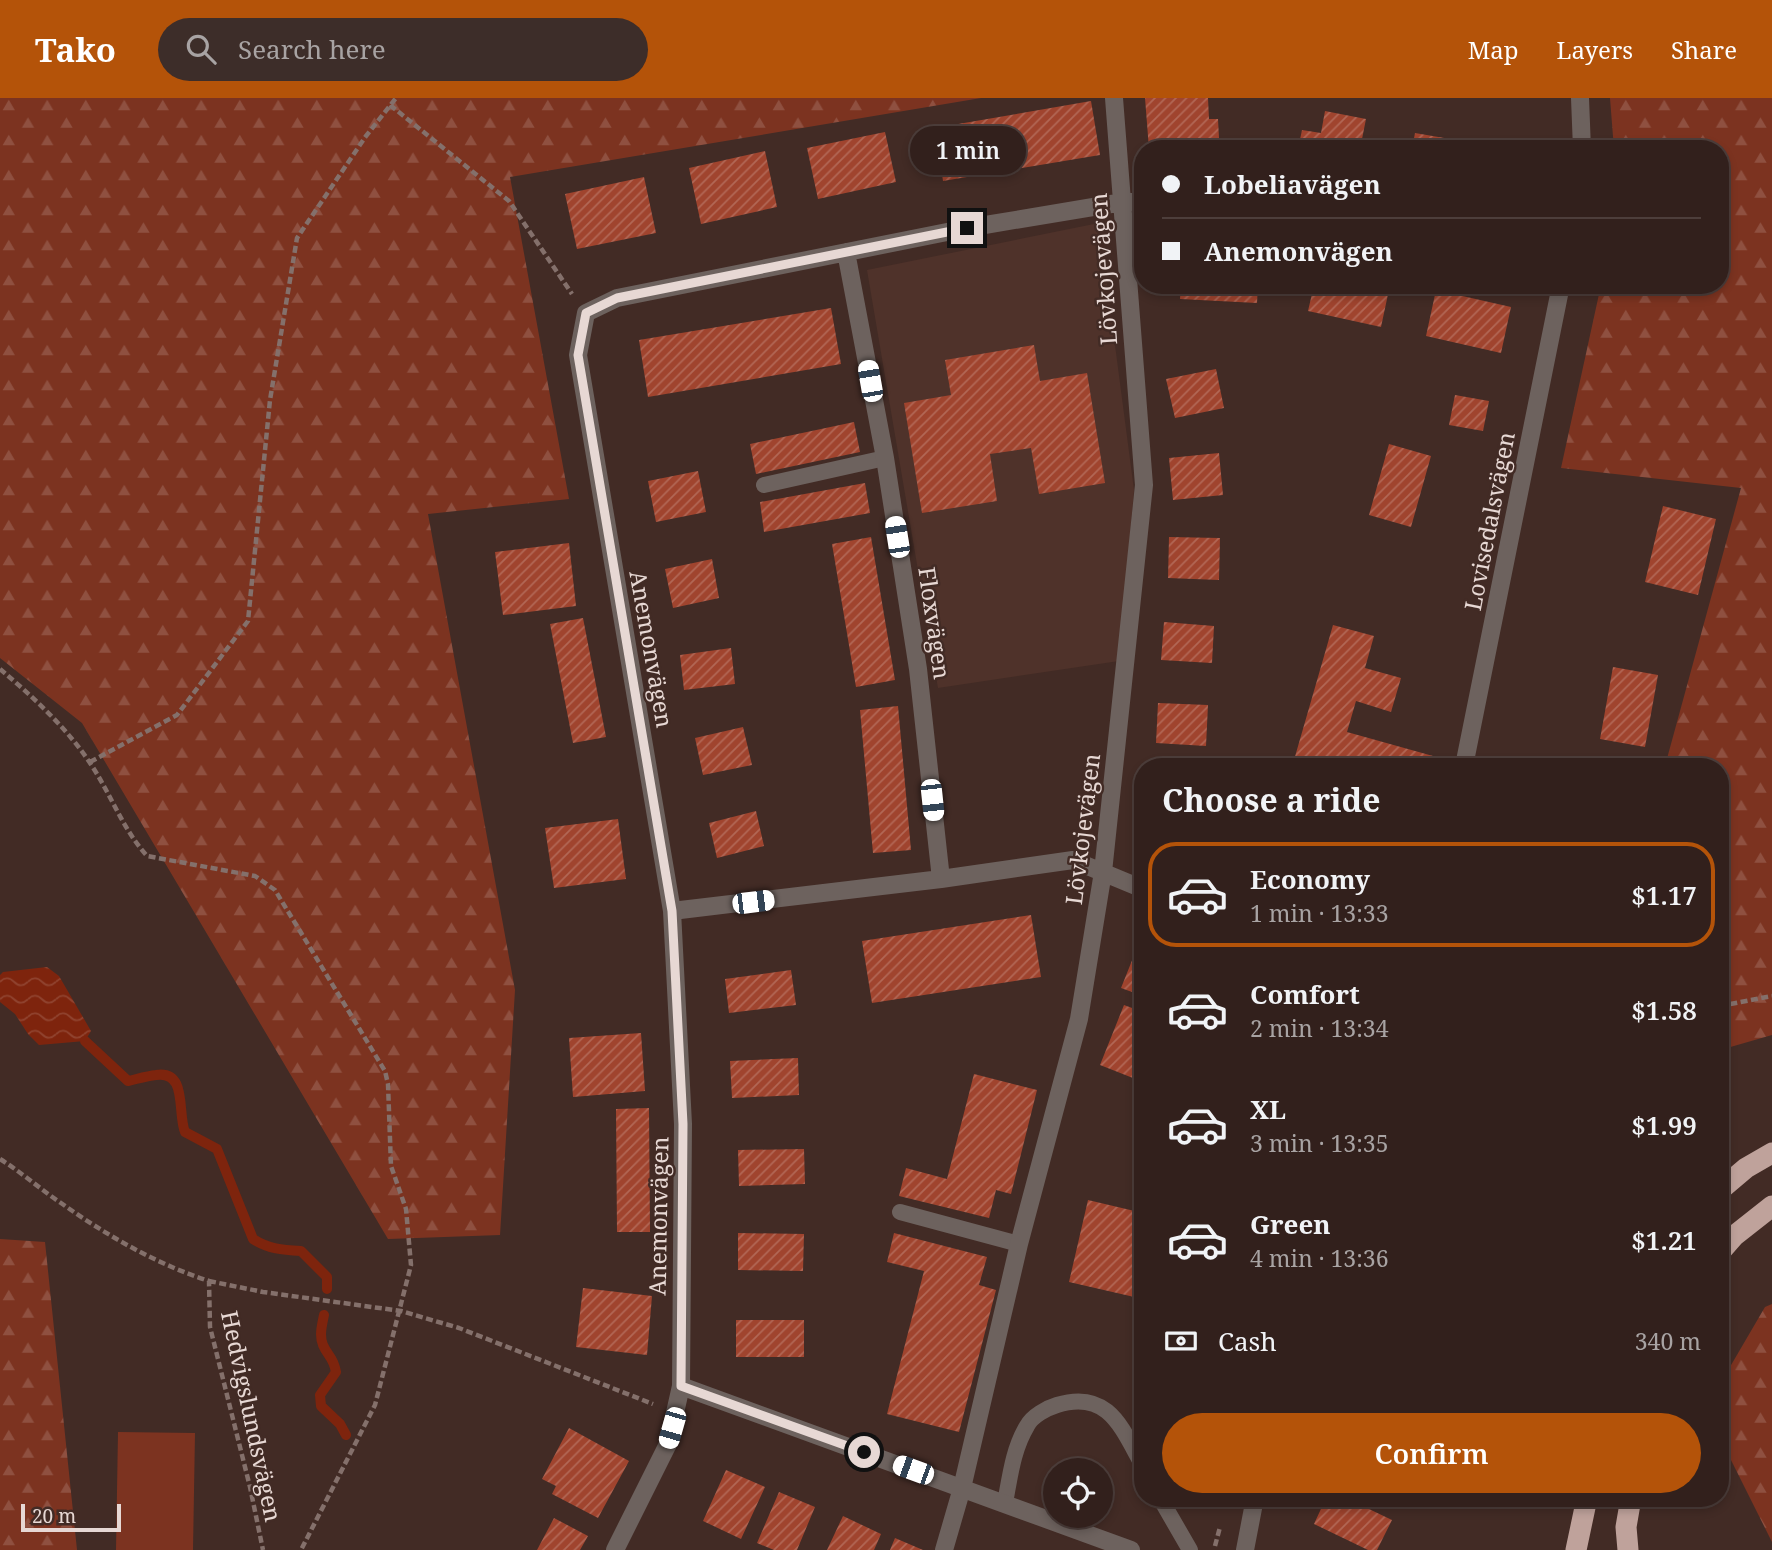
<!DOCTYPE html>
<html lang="en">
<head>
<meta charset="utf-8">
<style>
	body { margin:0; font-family:"Noto Serif",serif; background:#3d2d29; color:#f1f3f6; height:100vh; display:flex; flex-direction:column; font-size:26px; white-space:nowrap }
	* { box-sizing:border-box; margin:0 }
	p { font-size:23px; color:#a8a3a3 }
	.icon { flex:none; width:38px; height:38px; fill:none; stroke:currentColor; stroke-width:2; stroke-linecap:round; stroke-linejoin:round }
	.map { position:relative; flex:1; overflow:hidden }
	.side { position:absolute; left:1134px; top:660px; width:595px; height:749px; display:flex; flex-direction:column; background:#32201c; border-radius:28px; box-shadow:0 4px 10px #0003,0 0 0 2px #4d3e3b }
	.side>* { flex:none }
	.guide { position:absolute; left:1134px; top:42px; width:595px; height:154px; border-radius:28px; box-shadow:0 4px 10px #0003,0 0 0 2px #4d3e3b; display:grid; align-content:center; height:154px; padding:0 28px; background:#32201c }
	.fabs { position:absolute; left:1043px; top:1360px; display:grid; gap:14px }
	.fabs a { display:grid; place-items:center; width:70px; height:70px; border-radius:50%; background:#32201c; box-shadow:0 4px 10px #0003,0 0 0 2px #4d3e3b; font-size:35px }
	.scale { position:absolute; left:21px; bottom:18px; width:100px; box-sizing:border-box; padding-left:7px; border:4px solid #e7d8d4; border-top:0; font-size:19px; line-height:24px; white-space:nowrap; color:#e7d8d4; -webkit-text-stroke:5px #422b25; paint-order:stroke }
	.end { position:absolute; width:32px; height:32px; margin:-16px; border:9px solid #e7d8d4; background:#111; box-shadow:0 0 0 4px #111 }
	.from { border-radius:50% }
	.bubble { position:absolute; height:49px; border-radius:24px; background:#32201c; box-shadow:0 4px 10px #0003,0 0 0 2px #4d3e3b; font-size:23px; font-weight:600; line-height:49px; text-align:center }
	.car { position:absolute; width:21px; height:42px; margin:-21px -10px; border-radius:9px; box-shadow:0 0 5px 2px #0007; background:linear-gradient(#fff 24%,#345 0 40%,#fff 0 76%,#345 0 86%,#fff 0) }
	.guide b { display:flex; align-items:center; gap:24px; height:66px; font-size:26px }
	.guide b+b { border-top:2px solid #4d3e3b }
	.guide i { width:18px; height:18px; background:#f1f3f6 }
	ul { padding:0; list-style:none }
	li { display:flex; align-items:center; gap:21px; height:105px; margin:0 14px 10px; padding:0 14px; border:4px solid transparent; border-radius:28px }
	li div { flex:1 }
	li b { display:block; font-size:26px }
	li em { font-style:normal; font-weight:600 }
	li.on { border-color:#b45309 }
	li>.icon { width:63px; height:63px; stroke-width:1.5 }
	h2 { padding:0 28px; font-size:32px; line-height:84px }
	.pay { display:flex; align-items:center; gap:18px; height:77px; padding:0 28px; font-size:26px }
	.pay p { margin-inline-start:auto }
	.button { display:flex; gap:14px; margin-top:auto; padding:14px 28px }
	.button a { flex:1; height:80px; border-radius:42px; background:#b45309; color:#fff; font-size:28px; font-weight:600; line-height:80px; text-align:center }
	header { display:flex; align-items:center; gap:42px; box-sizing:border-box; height:98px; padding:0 35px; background:#b45309; color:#fff }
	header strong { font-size:33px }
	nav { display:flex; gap:38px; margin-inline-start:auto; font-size:24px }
	.search { width:490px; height:63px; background:#3d2d29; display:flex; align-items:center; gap:18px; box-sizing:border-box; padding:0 24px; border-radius:38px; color:#a8a3a3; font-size:26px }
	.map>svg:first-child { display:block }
</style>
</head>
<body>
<header>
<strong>Tako</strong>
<div class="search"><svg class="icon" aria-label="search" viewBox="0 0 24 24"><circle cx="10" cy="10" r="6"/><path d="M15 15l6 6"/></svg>Search here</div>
<nav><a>Map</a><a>Layers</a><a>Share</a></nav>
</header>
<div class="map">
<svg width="1772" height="1452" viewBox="0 0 1772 1452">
	<defs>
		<pattern id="forest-firs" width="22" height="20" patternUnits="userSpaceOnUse" patternTransform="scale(1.75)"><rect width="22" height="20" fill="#7c3320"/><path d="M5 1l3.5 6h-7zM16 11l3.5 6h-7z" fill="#8f5040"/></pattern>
		<pattern id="water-waves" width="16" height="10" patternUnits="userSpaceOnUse" patternTransform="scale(1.75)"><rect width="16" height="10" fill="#7e240d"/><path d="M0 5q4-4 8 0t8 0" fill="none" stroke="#90432f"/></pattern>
		<pattern id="building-hatch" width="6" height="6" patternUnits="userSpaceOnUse" patternTransform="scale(1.75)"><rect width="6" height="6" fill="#a0442e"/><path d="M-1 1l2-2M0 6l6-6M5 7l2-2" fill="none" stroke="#b26755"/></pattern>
	</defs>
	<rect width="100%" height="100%" fill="#422b25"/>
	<path fill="#4f322a" d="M1099,125L1134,392L1119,563L938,590L867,172Z"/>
	<path fill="url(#forest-firs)" d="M0,0H981L510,79L569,401L428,416L515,892L500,1137L388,1141L82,625L0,560Z
		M1610,0H1772V937L1720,952V668H1665L1741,390L1561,370L1601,187H1720V51H1614Z
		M0,1141L45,1144L77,1452H0Z
		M1772,1206V1444L1720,1340V1286L1765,1209Z"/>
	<path fill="#7c3320" d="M118,1334L195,1335L193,1452H116Z"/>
	<path fill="url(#water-waves)" d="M47,869L59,878L91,933L85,943L39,947L28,936L15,916L0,904V877L3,874Z"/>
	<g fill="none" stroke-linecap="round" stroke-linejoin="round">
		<path stroke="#7e240d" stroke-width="10" d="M85,943L128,983C137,981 147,978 156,977C188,972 177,1015 185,1034L217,1051L253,1141C268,1151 283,1152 301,1153L327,1179V1191
			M324,1217C322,1227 319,1238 323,1247C328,1259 333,1258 336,1274L320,1297L321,1308L340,1326L346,1337"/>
	</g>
	<path fill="url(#building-hatch)" d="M1145,0H1208L1209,21H1218L1219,40L1210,41L1211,51H1149Z
		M1091,3L1100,57L943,83L935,30Z
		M1325,13L1366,21L1360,51H1298L1302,32L1321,35Z
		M885,34L896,84L818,101L807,50Z
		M1415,35L1456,42L1454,51H1412Z
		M765,53L777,109L701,126L689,70Z
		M644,79L656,135L577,151L565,96Z
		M1181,187H1258L1257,205L1180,201Z
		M1314,187H1390L1381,229L1308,213Z
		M1436,192L1511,209L1501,255L1426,238Z
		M831,210L841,266L648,299L639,242Z
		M1034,247L1040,283L1087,275L1105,385L1039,396L1031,350L990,356L997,403L922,415L904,305L951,297L945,262Z
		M1216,271L1224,310L1175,320L1166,281Z
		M1455,297L1489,303L1483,333L1449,327Z
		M854,324L860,354L756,376L750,346Z
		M1389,346L1431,358L1411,429L1369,417Z
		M1219,355L1223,397L1173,402L1169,360Z
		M698,373L706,414L656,424L648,383Z
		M865,385L870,415L764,434L760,404Z
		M1663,408L1716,421L1698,497L1645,484Z
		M871,439L895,582L856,589L832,446Z
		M1169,439L1220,440L1219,482L1168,480Z
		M569,445L576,508L503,517L495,454Z
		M712,461L719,500L673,510L665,471Z
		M583,520L606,639L573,645L550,526Z
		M1164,524L1214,528L1212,565L1161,562Z
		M1333,527L1374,538L1365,570L1401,580L1391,614L1356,603L1347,634L1433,658L1430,668H1316L1294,662Z
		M731,550L735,586L684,592L680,557Z
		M1613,569L1658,577L1645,649L1600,641Z
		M1158,605L1208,607L1206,648L1156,645Z
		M898,608L911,752L873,755L860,612Z
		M743,629L752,667L703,677L695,640Z
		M756,713L764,748L717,760L709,725Z
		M618,721L626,781L554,790L545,730Z
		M1031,817L1041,879L872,905L862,843Z
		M1143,835V898L1121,890Z
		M791,872L796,907L729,915L725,881Z
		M1124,907L1143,914V984L1100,967Z
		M641,935L645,993L573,999L569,940Z
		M798,960L799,997L732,1000L730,963Z
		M974,976L1037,992L1011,1096L996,1092L989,1120L899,1098L906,1070L947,1081Z
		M649,1010L650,1134H617L616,1011Z
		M804,1051L805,1086L739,1088L738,1052Z
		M1088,1102L1143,1115V1201L1069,1184Z
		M738,1135L804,1136L803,1173L738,1172Z
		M894,1135L987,1159L979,1187L996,1192L959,1334L887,1316L924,1173L887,1164Z
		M583,1190L652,1198L647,1257L576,1249Z
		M736,1222H804V1259H736Z
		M569,1330L629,1363L598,1420L552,1396L556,1388L542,1381Z
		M726,1372L765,1389L741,1441L703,1423Z
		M779,1394L815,1409L797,1452H774L757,1445Z
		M1326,1400H1346L1392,1422L1377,1452H1368L1314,1426Z
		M843,1418L881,1436L874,1452H827Z
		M554,1420L588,1438L580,1452H537Z
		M895,1440L923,1452H890Z"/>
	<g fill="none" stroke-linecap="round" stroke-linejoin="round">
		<path stroke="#84706b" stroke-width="4.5" stroke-dasharray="7 3.5" stroke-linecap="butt" d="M390,7L509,103L572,196
			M0,571C32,598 67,630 90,665C111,696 122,730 147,758L255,778L275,792L385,973L388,986L391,1068L406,1111L411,1167L375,1307L301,1452
			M90,664L177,617L248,523L270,302L297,140L366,38L396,0
			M1720,908L1772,898
			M0,1061C21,1074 40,1091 61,1105C106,1137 156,1166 209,1183L210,1229L250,1389L263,1452
			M209,1183L263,1194L401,1213L459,1230L653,1306
			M1215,1448L1220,1429"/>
		<path stroke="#6d625e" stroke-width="16" d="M764,387L885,360
			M900,1114L1019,1146
			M1160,1400L1190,1452
			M1005,1405C1010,1379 1013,1351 1027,1328C1032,1318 1047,1310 1057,1307C1109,1291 1122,1331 1143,1368"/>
		<path stroke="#6d625e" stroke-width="18" d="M1580,0L1582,51
			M846,154L885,360L918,571L941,781
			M1464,668L1561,187
			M672,813L941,781L1073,762L1143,791
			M681,1288L1131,1452
			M615,1452L668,1346L681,1288L683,1026L672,813L578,257L586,215L617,200L967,130L1123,104H1143
			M944,1452L962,1390L1019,1146L1079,921L1103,774L1144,387L1114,0
			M1245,1452L1255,1400"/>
		<path stroke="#bfa29b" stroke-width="21" d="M1720,1092L1746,1070L1772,1055
			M1720,1154L1734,1138L1772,1108
			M1576,1452L1587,1400
			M1628,1452L1626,1429L1631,1400"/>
	</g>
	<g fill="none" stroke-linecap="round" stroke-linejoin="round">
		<path stroke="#e7d8d4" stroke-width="9" d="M864,1354L681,1288L683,1026L672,813L578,257L586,215L617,200L967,130"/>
	</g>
	<g text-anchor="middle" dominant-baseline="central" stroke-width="5" stroke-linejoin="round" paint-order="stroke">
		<g font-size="23" fill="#e7d8d4" stroke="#422b25">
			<text transform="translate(1103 171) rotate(-94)">Lövkojevägen</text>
			<text transform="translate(1489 423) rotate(-79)">Lovisedalsvägen</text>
			<text transform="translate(935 525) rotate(82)">Floxvägen</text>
			<text transform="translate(652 551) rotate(80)">Anemonvägen</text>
			<text transform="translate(1082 731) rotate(-83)">Lövkojevägen</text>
			<text transform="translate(658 1118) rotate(-89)">Anemonvägen</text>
			<text transform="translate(252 1318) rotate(78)">Hedvigslundsvägen</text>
		</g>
	</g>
</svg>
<div class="fabs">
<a><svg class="icon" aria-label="locate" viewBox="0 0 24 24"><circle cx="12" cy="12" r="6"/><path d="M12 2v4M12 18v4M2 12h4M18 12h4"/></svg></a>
</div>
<div class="scale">20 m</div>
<i class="end from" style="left:864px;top:1354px"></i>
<i class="end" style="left:967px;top:130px"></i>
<div class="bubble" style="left:910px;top:28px;width:116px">1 min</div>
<i class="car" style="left:870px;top:283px;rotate:350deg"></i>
<i class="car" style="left:897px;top:439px;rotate:351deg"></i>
<i class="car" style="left:932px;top:702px;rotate:174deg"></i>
<i class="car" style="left:753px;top:804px;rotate:83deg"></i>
<i class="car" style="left:672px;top:1330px;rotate:196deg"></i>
<i class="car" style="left:913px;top:1372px;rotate:290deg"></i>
<div class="guide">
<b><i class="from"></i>Lobeliavägen</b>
<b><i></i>Anemonvägen</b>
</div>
<section class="side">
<h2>Choose a ride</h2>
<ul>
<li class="on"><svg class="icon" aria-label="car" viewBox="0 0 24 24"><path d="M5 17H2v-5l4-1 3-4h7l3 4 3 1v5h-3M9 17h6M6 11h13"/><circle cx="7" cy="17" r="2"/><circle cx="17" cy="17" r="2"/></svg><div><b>Economy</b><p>1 min · 13:33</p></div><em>$1.17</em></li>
<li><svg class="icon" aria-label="car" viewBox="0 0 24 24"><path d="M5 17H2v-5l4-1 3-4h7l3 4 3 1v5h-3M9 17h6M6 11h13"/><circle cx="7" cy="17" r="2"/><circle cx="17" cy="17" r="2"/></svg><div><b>Comfort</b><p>2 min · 13:34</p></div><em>$1.58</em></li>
<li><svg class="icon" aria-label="car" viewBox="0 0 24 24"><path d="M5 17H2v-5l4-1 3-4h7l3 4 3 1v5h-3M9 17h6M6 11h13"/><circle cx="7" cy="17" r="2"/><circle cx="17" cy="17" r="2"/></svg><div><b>XL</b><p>3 min · 13:35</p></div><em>$1.99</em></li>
<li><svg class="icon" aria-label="car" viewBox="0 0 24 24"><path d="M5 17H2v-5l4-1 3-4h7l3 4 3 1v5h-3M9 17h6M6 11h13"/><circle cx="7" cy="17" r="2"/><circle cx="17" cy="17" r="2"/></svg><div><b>Green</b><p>4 min · 13:36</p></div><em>$1.21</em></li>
</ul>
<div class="pay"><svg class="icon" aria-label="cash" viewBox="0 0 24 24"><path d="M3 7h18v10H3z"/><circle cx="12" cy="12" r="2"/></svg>Cash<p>340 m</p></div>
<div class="button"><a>Confirm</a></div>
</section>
</div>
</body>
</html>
